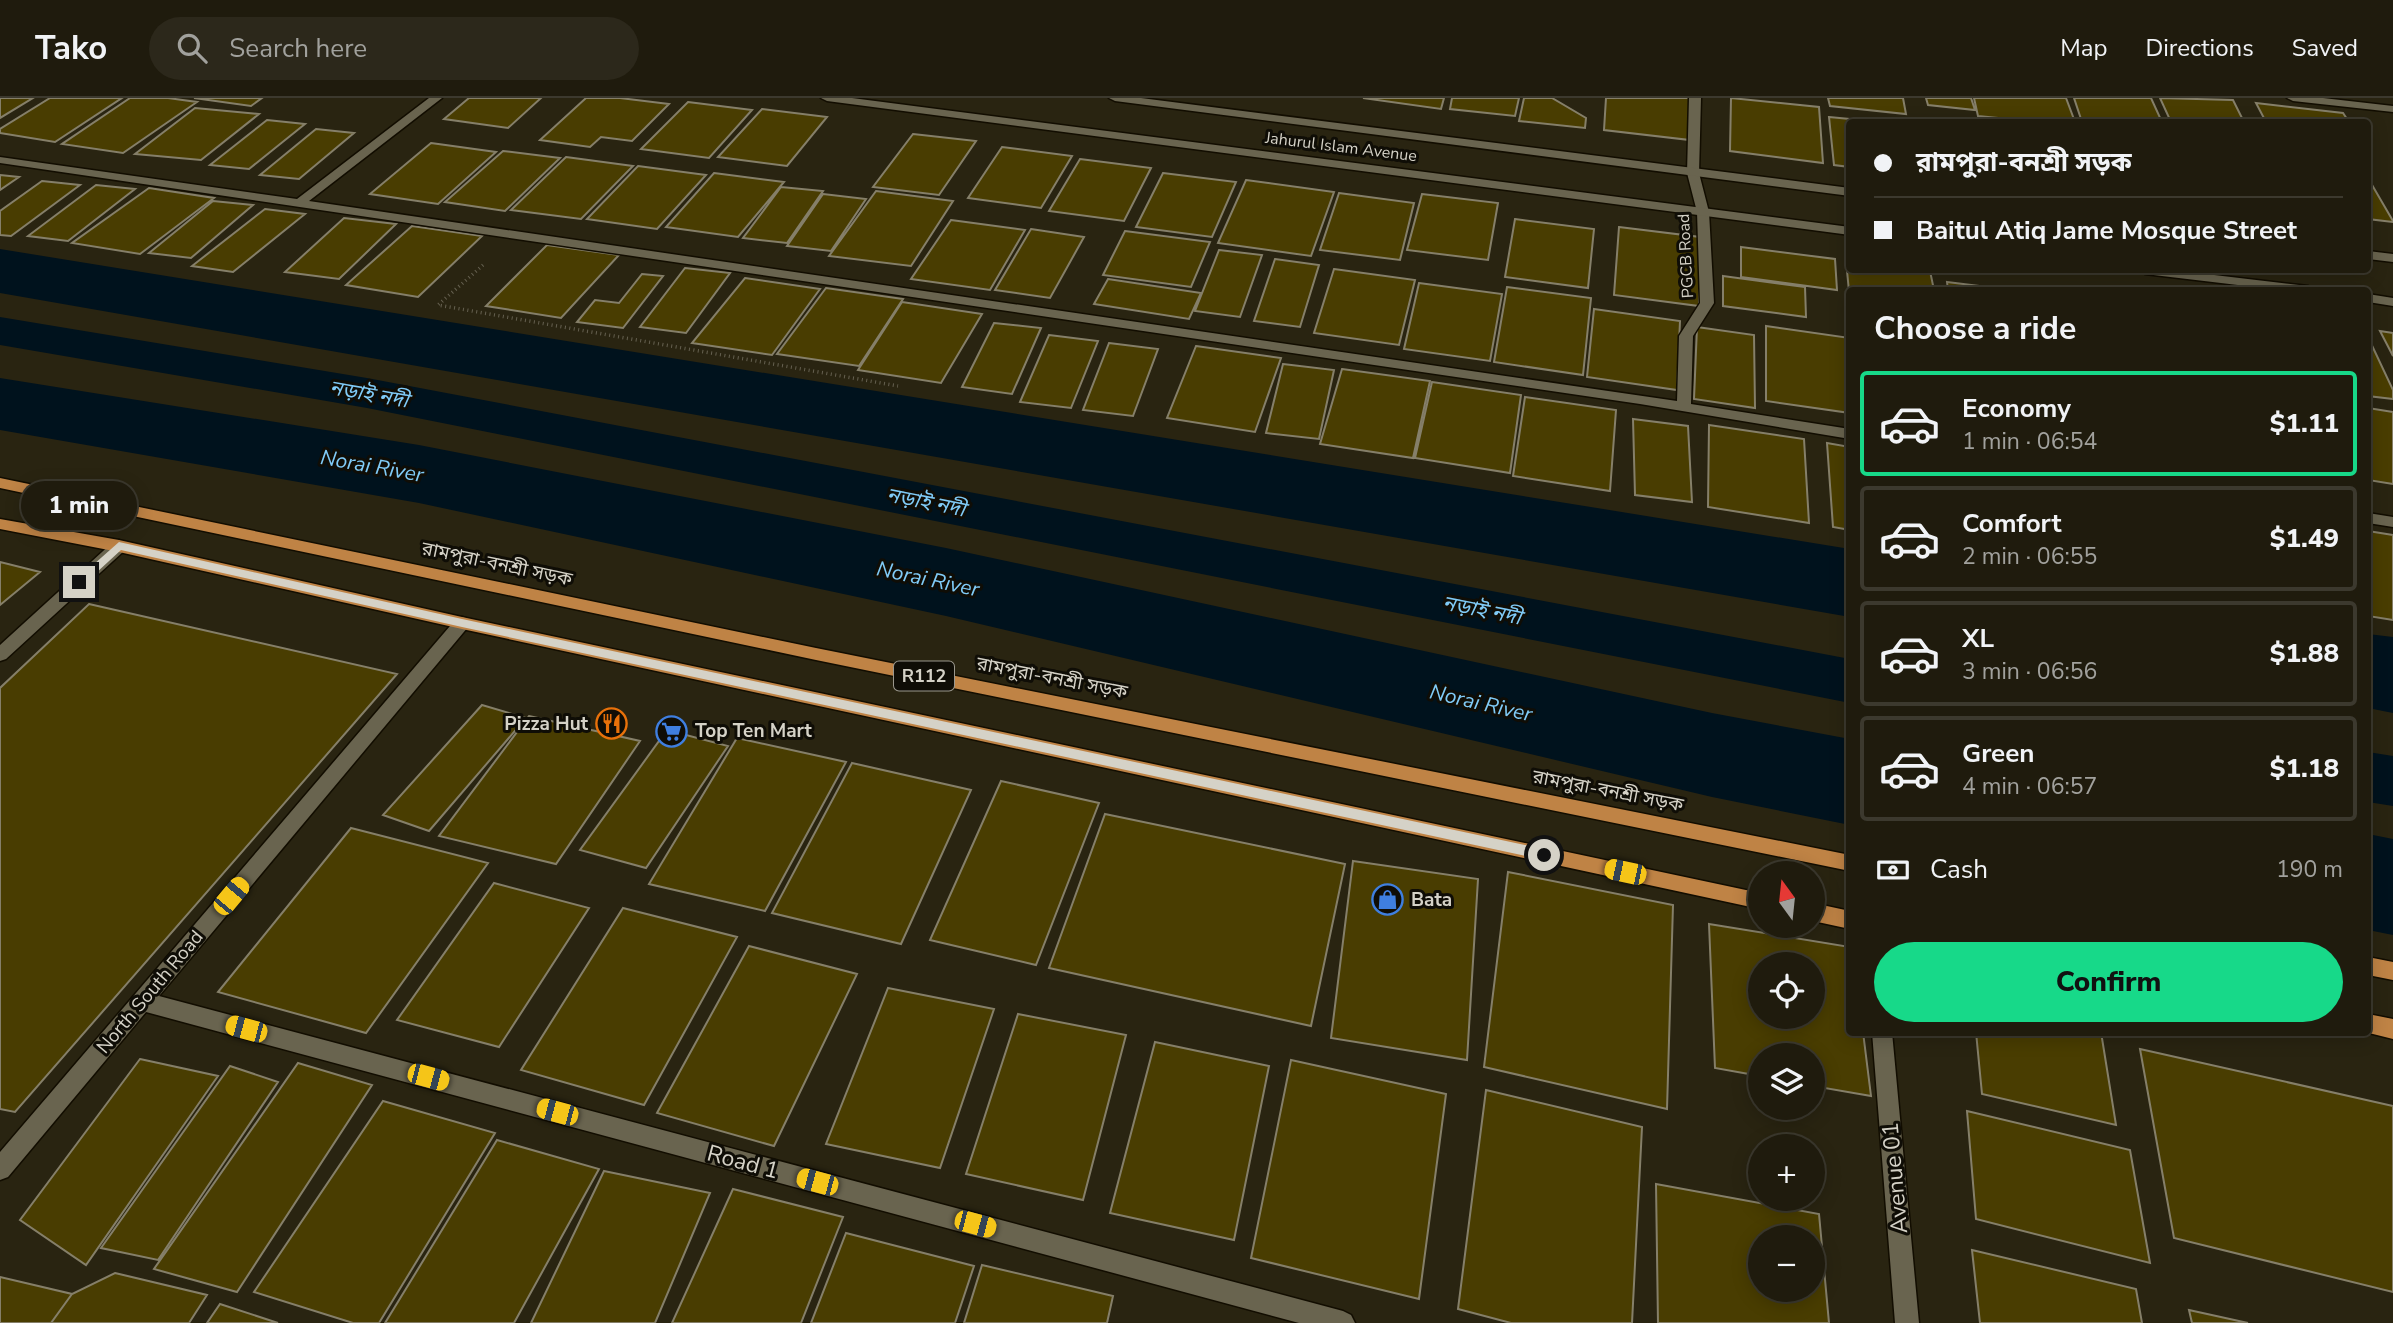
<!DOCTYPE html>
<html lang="en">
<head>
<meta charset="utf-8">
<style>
	body { margin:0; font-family:"Nunito Sans","Noto Sans Bengali",sans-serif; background:#2c281b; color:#f1f3f6; height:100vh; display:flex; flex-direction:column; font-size:26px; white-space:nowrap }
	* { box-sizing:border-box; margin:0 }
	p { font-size:23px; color:#a1a19d }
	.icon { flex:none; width:38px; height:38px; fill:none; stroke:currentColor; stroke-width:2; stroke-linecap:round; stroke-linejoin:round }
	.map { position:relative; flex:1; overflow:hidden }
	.sheet { position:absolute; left:1846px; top:189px; width:525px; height:749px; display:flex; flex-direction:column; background:#1f1b0d; border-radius:7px; box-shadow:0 4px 18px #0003,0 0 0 2px #3c392e }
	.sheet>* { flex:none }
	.banner { position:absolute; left:1846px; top:21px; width:525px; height:154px; border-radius:7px; box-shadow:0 4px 18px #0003,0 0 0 2px #3c392e; display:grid; align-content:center; height:154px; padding:0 28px; background:#1f1b0d }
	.needle { width:46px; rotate:345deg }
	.buttons { position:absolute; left:1748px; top:763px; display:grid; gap:14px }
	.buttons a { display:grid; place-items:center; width:77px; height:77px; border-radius:50%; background:#1f1b0d; box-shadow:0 4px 18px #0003,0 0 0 2px #3c392e; font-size:35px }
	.end { position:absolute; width:32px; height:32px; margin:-16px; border:9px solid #d5d2c7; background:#111; box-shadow:0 0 0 4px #111 }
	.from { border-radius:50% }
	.bubble { position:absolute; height:49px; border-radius:24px; background:#1f1b0d; box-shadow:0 4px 18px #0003,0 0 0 2px #3c392e; font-size:23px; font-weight:800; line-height:49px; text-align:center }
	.car { position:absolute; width:21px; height:42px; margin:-21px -10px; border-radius:9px; box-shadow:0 0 5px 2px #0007; background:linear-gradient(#f5c518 24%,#345 0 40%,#f5c518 0 76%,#345 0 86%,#f5c518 0) }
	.banner b { display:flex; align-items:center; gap:24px; height:66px; font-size:26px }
	.banner b+b { border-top:2px solid #3c392e }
	.banner i { width:18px; height:18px; background:#f1f3f6 }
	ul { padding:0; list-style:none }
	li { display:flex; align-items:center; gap:21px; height:105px; margin:0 14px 10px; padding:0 14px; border:4px solid #3c392e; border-radius:7px }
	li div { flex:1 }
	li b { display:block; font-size:26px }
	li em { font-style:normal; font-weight:800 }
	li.active { border-color:#17d989 }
	li>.icon { width:63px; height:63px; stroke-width:1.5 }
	h2 { padding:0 28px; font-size:32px; line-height:84px }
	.pay { display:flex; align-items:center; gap:18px; height:77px; padding:0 28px; font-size:26px }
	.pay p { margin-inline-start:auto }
	.button { display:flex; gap:14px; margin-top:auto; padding:14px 28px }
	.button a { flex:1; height:80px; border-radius:42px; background:#17d989; color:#111; font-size:28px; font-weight:800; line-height:80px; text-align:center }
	header { display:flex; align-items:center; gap:42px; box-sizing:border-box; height:98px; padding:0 35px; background:#1f1b0d; border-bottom:2px solid #3c392e }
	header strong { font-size:33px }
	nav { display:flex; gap:38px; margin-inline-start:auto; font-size:24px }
	.search { width:490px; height:63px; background:#2c281b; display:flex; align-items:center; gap:18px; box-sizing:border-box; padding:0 24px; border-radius:38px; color:#a1a19d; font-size:26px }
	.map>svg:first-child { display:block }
</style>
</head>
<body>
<header>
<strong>Tako</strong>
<div class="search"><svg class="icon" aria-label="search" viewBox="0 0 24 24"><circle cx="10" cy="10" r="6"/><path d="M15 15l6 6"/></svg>Search here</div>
<nav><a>Map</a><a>Directions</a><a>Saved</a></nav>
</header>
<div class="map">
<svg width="2393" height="1225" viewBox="0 0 2393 1225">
	<rect width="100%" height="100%" fill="#292411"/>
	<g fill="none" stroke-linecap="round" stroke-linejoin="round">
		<path fill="#00121d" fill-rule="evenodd" d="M0,219L367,280L1850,561V605L367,310L0,247Z
			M2368,654L2393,658V708L2368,704Z"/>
		<path fill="#00121d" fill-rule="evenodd" d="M0,151L1850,451V519L0,195Z
			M0,280L419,347L946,450L1712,615L1850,641V727L1712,699L946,518L419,405L0,332Z
			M2368,536L2393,539V615L2368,610Z
			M2368,736L2393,741V837L2368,832Z"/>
	</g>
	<path fill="#493d01" stroke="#857f69" stroke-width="2" fill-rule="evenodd" d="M0,0H33L0,20Z
		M50,0H122L55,44L0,35V31Z
		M130,0H168L197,4L123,55L62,46Z
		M194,0H262L251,8Z
		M469,0H541L508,30L444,21Z
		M586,0H620L669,6L632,43L601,39L590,49L540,42Z
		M1363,0H1444L1441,11Z
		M1452,0H1519L1515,18L1450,11Z
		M1524,0H1552L1586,20L1585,30L1519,23Z
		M1606,0H1689L1690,42L1604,32Z
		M1731,0L1819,9L1823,65L1730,53Z
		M1828,0H1903L1906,16L1830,8Z
		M1926,0H1971L1975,12L1928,7Z
		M1974,0H2066L2075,24H2039L1978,18Z
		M2074,0H2151L2162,24H2082Z
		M2160,0L2233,2L2244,24H2171Z
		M688,4L752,12L709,60L641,51Z
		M2256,5L2343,15L2349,24H2266Z
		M195,10L259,16L201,62L135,56Z
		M762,11L827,19L787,68L718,59Z
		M1829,19L1882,24H1850V69L1834,67Z
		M267,22L305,26L249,71L210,67Z
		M316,31L354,35L299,81L260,77Z
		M913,36L976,43L939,97L873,89Z
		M431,45L496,54L438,106L370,96Z
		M1002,49L1072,58L1041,110L968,100Z
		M503,53L560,60L505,113L445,104Z
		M566,59L633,68L581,121L511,112Z
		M1080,61L1151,70L1124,123L1049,113Z
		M638,68L706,77L657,131L587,121Z
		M714,75L784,84L738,139L666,129Z
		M1163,75L1236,84L1212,139L1136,129Z
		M0,77L19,79L0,92Z
		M2368,80L2393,123V124L2368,121Z
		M1246,82L1334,94L1311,158L1218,145Z
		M42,83L80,87L11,138L0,137V113Z
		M96,87L135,91L68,143L28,138Z
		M781,89L823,93L787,145L743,140Z
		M149,90L214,100L140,156L72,145Z
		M876,93L953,103L911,168L829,158Z
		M1339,95L1414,105L1400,162L1320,152Z
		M823,96L866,101L831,153L787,148Z
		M1422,96L1498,105L1488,162L1407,152Z
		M213,103L253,107L191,160L149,155Z
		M265,111L305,116L233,174L192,168Z
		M344,120L396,126L339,181L285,174Z
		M1515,121L1594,131L1588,190L1505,179Z
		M951,122L1025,132L990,192L911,181Z
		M412,128L482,138L418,199L346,187Z
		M1619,129L1700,139L1699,208L1614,197Z
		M1031,131L1084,139L1050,200L995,192Z
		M1125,133L1210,144L1191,189L1103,177Z
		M547,147L619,157L561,220L486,208Z
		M1741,149L1835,161L1837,192L1741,179Z
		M1219,152L1262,157L1240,219L1195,213Z
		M1275,161L1319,167L1300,229L1254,223Z
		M1846,162L1850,163V172L1930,173L1934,192H1850V204Z
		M685,170L730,175L686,235L640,229Z
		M1334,171L1415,182L1399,247L1314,235Z
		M642,176L663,178L623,230L577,224L595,202L619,205Z
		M1723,178L1805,189L1806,219L1723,208Z
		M745,180L820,191L772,257L692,245Z
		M1108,181L1201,195L1189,221L1094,206Z
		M1947,184L2012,192H1948Z
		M1419,185L1502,196L1490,263L1404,251Z
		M1507,189L1591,200L1583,277L1494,264Z
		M826,190L903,201L859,268L777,256Z
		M902,204L982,216L941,285L858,272Z
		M1594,211L1680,223L1677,292L1587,279Z
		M994,225L1041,230L1012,296L962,289Z
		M1766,228L1850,240V315L1766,303Z
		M1697,229L1754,237L1755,310L1694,301Z
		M2380,233L2393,235V258Z
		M1049,237L1098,243L1071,310L1020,304Z
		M2368,239L2393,292V301L2368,298Z
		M1109,245L1158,251L1133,318L1083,312Z
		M1196,248L1281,260L1255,334L1167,320Z
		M1283,266L1334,272L1319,341L1266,335Z
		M1342,271L1430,283L1413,360L1320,346Z
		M1432,284L1521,297L1510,375L1415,360Z
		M1525,299L1616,312L1610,393L1513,378Z
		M2368,310L2393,314V386L2368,382Z
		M1633,321L1688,328L1692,404L1635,397Z
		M1709,327L1804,341L1809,425L1708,409Z
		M1827,345L1850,349V432L1833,429Z
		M2368,433L2393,437V522L2368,518Z
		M0,464L40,474L0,507Z
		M89,506L397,576L15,1014L0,1011V590Z
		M482,607L526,620L429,733L383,717Z
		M529,618L640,643L556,766L439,738Z
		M667,632L728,648L646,770L580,752Z
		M737,640L846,664L765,813L649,786Z
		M852,665L971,692L901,846L772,815Z
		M1001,683L1099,705L1036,867L930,842Z
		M1105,716L1345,766L1311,928L1049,870Z
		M351,730L488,765L366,935L218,894Z
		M1353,763L1478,781L1467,962L1331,940Z
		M1508,774L1673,807L1667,1011L1484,969Z
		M494,785L589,810L499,949L397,922Z
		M623,810L737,839L644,1007L521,972Z
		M1709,826L1850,849V934H1863L1871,998L1813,988V957H1760V978L1715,970ZM1760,866H1813V919H1760Z
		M749,848L857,876L774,1048L657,1015Z
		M888,890L994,911L940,1070L826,1046Z
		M1018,916L1126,937L1083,1102L966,1076Z
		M1976,934H2101L2116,1027L1982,996Z
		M1155,944L1269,968L1234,1142L1110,1115Z
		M2140,951L2393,1008V1194L2174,1140Z
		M140,961L218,978L86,1167L20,1122Z
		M1291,962L1446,996L1419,1201L1251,1160Z
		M298,965L372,987L237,1194L154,1171Z
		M230,968L278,984L158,1162L101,1150Z
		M1486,992L1642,1029L1632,1225H1511L1458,1211Z
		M383,1003L495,1035L379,1225H353L254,1194Z
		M1967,1013L2130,1052L2150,1165L1976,1121Z
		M497,1042L599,1071L514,1225H385Z
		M604,1073L710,1095L655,1225H531Z
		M1656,1086L1819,1116L1829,1225H1658ZM1760,1139H1813V1192H1760Z
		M733,1091L843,1119L801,1225H672Z
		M846,1135L974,1168L955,1225H811Z
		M1972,1152L2136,1191L2142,1225H1980Z
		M982,1167L1113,1198L1107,1225H964Z
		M115,1175L207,1197L189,1225H51L72,1196Z
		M0,1179L72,1196L51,1225H0Z
		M220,1206L278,1225H207Z
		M2189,1212L2248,1225H2192Z"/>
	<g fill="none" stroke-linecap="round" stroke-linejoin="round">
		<defs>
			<path id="minor" d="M429,0H442L309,103L1677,303L1679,238L1700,205L1697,114L1687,75L1689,0H1701L1699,75L1709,114L1714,205L1693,238L1691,306L1850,331V341L1640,306L0,65V59L297,101Z
				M2287,0H2323L2393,8V14L2293,3Z
				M2368,415L2393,419V429L2368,425Z
				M119,442L127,448L125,452L6,561L0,563V547L113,444Z
				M462,519L468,521L470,525L468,529L159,898L1343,1213L1351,1217L1355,1225H1299L146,914L8,1079L0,1082V1054L456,521Z"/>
			<path id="tertiary" d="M821,0H852L1850,129V137L827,3Z
				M1109,0H1141L1850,90V98L1115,3Z
				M2368,153L2393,156V164L2368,161Z
				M2139,172H2172L2308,188L2315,192H2280L2145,176Z
				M2368,196L2393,200V208L2368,204Z
				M1872,934H1892L1919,1225H1895Z"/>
			<path id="primary" d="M0,380L816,550L1850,757V773L816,562L0,390Z
				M0,421L119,442L462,519L1760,795V811L462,531L119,454L0,431Z
				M1813,805L1850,813V831L1813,823Z
				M2368,859L2393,864V882L2368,877Z
				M2368,916L2393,921V941L2365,934H2368Z"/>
		</defs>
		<use href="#minor" stroke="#120d00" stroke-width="3"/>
		<use href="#tertiary" stroke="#120d00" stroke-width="3"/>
		<use href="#primary" stroke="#120d00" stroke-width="3"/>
		<path stroke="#666151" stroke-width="3.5" stroke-dasharray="1 3.5" stroke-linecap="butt" d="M483,167L438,207L898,288"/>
		<use href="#minor" fill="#69644f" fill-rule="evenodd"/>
		<use href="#tertiary" fill="#69644f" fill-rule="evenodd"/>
		<use href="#primary" fill="#bf8345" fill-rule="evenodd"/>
	</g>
	<path fill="#d5d2c7" d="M119,444L462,521L1544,751L1550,757L1544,762L462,529L121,452L83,487H76V482Z"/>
	<defs>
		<symbol id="restaurant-ring" viewBox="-11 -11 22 22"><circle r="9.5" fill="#0f0d06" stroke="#e8710a" stroke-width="1.5"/><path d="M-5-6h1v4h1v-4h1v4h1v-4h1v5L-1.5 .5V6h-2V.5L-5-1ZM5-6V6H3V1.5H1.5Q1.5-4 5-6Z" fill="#e8710a"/></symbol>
		<symbol id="supermarket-ring" viewBox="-11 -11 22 22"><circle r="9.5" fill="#0f0d06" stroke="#3f7fe0" stroke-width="1.5"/><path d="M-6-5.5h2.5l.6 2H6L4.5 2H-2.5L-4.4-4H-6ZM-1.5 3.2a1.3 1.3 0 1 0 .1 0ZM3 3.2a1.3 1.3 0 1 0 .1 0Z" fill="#3f7fe0"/></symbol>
		<symbol id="shop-ring" viewBox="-11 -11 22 22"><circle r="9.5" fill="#0f0d06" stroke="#3f7fe0" stroke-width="1.5"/><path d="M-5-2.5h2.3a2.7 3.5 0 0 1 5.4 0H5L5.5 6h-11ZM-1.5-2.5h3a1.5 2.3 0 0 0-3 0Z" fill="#3f7fe0"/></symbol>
	</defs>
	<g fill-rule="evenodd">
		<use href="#restaurant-ring" x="594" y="608" width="35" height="35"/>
		<use href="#supermarket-ring" x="654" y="616" width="35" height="35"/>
		<use href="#shop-ring" x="1370" y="784" width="35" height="35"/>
	</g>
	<g text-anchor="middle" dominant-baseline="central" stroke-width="6" stroke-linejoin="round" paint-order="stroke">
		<g font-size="16" fill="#d5d2c7" stroke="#0f0d06">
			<text transform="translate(1341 49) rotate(7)">Jahurul Islam Avenue</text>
			<text transform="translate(1686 158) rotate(-93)">PGCB Road</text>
		</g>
		<rect fill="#0f0d06" stroke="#9a978d" stroke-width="2" x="894" y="563.5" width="60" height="29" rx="5"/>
		<g font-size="18" font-weight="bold" fill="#d5d2c7">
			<text x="924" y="578">R112</text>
		</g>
		<g font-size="19" fill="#d5d2c7" stroke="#0f0d06">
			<text transform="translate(497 466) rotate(12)">রামপুরা-বনশ্রী সড়ক</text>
			<text transform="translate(1052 580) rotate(11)">রামপুরা-বনশ্রী সড়ক</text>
			<text transform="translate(1608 693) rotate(11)">রামপুরা-বনশ্রী সড়ক</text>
			<text transform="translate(150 894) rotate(-50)">North South Road</text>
		</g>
		<g font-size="19" font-weight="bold" fill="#d5d2c7" stroke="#0f0d06" text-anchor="start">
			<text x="588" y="626" text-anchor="end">Pizza Hut</text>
			<text x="695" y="633">Top Ten Mart</text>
			<text x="1411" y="802">Bata</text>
		</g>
		<g font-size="21" font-style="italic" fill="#80cbf7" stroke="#0f0d06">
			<text transform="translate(369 296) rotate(10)">নড়াই নদী</text>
			<text transform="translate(372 368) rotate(10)">Norai River</text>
			<text transform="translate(926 404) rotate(11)">নড়াই নদী</text>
			<text transform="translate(928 481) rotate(12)">Norai River</text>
			<text transform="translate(1482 512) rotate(11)">নড়াই নদী</text>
			<text transform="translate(1481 605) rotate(13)">Norai River</text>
		</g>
		<g font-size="23" fill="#d5d2c7" stroke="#0f0d06">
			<text transform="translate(743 1064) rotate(15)">Road 1</text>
			<text transform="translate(1895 1080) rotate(-95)">Avenue 01</text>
		</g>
	</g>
</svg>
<div class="buttons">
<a><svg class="needle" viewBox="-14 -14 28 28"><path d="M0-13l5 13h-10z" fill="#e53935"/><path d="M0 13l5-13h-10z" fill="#a1a19d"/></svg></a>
<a><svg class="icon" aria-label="locate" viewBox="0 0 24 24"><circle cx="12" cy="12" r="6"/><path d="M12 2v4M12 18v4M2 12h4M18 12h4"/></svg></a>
<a><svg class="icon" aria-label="layers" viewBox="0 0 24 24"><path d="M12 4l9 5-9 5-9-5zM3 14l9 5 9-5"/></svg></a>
<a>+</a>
<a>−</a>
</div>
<i class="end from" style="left:1544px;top:757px"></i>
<i class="end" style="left:79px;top:484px"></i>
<div class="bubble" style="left:21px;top:383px;width:116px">1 min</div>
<i class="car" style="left:1625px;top:774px;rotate:282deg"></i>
<i class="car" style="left:231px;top:798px;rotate:40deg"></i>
<i class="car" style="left:246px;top:931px;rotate:285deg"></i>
<i class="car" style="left:428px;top:979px;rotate:105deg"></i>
<i class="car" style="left:557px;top:1014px;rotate:285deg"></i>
<i class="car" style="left:817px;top:1084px;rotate:285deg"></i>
<i class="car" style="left:975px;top:1126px;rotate:105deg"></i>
<div class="banner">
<b><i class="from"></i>রামপুরা-বনশ্রী সড়ক</b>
<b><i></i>Baitul Atiq Jame Mosque Street</b>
</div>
<section class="sheet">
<h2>Choose a ride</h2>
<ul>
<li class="active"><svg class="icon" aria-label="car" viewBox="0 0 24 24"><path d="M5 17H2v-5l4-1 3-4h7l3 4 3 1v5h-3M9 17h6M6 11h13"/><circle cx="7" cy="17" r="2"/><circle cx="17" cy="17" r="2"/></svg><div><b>Economy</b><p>1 min · 06:54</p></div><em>$1.11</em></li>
<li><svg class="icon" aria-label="car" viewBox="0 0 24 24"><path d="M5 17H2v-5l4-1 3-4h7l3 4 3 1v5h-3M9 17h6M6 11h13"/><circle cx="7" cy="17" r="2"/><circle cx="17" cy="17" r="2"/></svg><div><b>Comfort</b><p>2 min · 06:55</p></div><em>$1.49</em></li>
<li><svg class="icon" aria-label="car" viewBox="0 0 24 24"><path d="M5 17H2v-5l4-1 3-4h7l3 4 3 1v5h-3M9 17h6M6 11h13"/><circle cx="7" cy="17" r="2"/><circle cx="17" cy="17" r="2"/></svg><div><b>XL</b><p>3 min · 06:56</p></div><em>$1.88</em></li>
<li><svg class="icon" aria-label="car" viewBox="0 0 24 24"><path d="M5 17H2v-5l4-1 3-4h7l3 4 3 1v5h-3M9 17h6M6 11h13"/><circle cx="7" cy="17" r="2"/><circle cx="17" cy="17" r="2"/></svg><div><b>Green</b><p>4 min · 06:57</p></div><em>$1.18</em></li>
</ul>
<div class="pay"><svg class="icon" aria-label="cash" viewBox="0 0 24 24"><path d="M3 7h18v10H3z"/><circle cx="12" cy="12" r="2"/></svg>Cash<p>190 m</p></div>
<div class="button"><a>Confirm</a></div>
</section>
</div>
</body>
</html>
